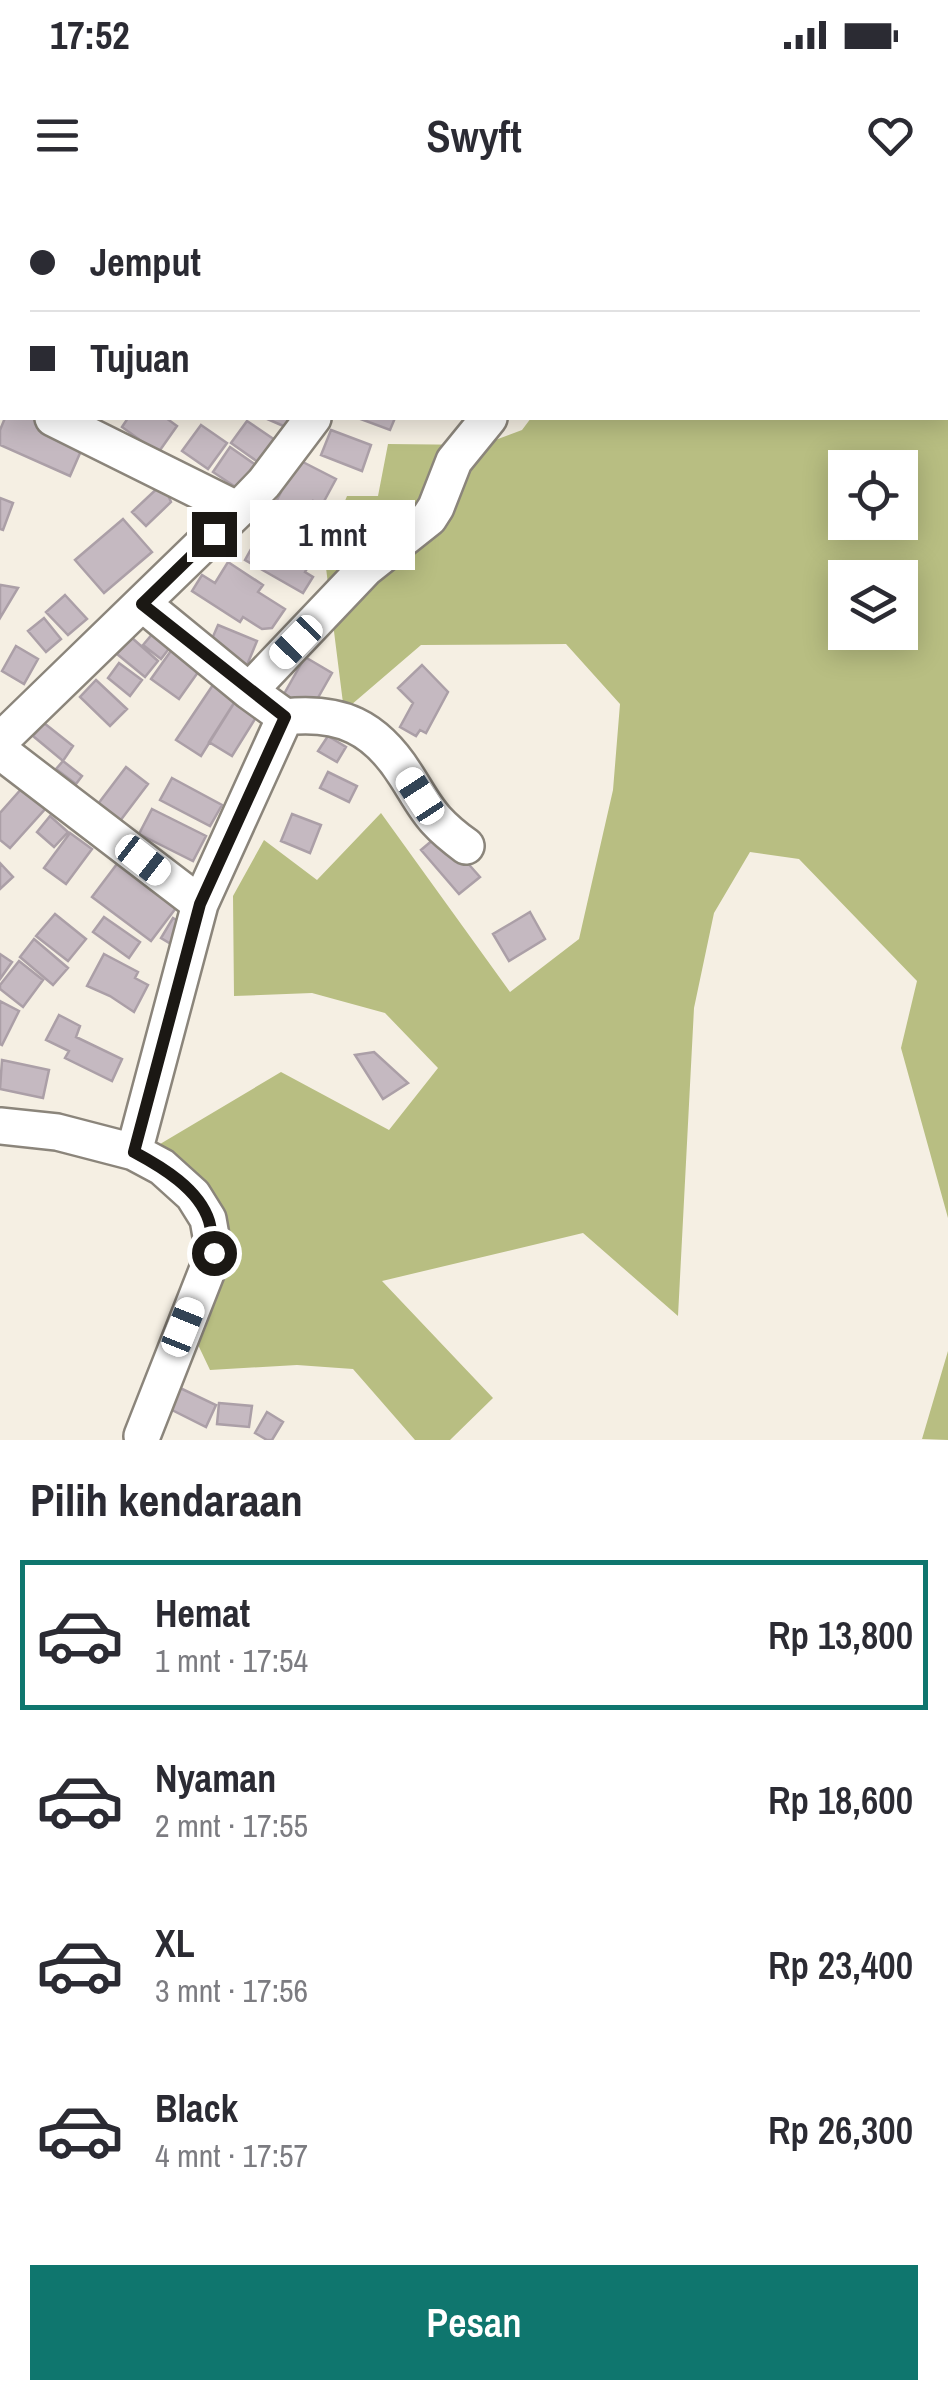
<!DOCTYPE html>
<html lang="id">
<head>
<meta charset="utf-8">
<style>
	body { margin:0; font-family:"Archivo Narrow",sans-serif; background:#f7f7f7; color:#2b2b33; height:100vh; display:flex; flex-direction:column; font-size:38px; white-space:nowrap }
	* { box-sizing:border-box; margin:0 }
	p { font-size:32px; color:#7c7c81 }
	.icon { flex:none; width:55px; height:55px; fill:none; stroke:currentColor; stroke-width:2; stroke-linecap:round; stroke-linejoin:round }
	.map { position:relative; height:1240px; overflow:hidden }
	.panel { display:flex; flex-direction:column; background:#fff; flex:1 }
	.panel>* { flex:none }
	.guide { position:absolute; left:0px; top:0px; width:950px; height:220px; box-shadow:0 5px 25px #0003; display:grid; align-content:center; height:220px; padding:0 30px; background:#fff }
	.buttons { position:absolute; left:828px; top:250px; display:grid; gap:20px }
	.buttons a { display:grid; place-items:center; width:90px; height:90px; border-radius:0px; background:#fff; box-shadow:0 5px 25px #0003; font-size:50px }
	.end { position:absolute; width:45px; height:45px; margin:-22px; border:12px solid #1b1814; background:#fff; box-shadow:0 0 0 5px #fff }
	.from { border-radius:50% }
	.bubble { position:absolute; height:70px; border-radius:0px; background:#fff; box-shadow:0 5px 25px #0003; font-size:32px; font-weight:600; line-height:70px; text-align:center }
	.car { position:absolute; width:30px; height:60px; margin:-30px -15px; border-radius:12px; box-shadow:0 0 8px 2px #0007; background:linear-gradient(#fff 24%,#345 0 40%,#fff 0 76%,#345 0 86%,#fff 0) }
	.guide b { display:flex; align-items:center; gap:35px; height:95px; font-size:38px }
	.guide b+b { border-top:2px solid #e1e1e2 }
	.guide i { width:25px; height:25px; background:#2b2b33 }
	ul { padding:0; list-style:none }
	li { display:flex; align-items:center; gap:30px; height:150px; margin:0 20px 15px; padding:0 10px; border:5px solid transparent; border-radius:0px }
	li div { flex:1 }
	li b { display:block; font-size:38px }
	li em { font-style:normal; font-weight:600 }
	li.on { border-color:#0f766e }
	li>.icon { width:90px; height:90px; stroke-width:1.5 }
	h2 { padding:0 30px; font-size:45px; line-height:120px }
	.action { display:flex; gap:20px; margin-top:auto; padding:20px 30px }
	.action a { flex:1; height:115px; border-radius:0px; background:#0f766e; color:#fff; font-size:40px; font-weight:600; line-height:115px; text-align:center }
	.status { display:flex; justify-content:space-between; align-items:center; height:70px; padding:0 50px; background:#fff; direction:ltr }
	.status svg { height:28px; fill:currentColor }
	header { display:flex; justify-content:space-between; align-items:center; height:130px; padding:0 30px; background:#fff; font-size:45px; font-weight:600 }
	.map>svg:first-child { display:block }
</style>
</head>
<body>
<div class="status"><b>17:52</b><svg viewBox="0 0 49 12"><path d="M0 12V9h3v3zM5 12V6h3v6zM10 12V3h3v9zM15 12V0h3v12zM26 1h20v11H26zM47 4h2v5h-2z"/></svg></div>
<header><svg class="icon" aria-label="menu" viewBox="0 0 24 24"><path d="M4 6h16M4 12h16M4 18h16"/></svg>Swyft<svg class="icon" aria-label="heart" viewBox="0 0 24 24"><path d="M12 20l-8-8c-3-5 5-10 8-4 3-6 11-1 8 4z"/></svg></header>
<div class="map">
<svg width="948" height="1240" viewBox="0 0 948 1240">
	<rect width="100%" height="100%" fill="#f5efe3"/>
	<path fill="#b8be82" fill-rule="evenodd" d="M683,0H948V1018L901,848L917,781L799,659L750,652L714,713L694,808L678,1116L583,1033L382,1081L493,1198L450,1240H415L353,1169L297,1165L210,1170L182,1111L199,1029L150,950L281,872L389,930L438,868L385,813L312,793L234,796L233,696L264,640L317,680L381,613L510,792L579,739L613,590L620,504L566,444L421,445L344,511L324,352L347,296H378L388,244L482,245L522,230L531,218H948V2H684ZM845,268H900V322H845ZM845,378H900V432H845Z
		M948,1151V1240L922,1239Z"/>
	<path fill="#c5b9c1" stroke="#ab9fa7" stroke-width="2.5" d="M586,0H626V2H586Z
		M0,60L2,61V99L0,98Z
		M5,218H33L84,244L70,276L0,245V230Z
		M128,218H166L177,226L158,253L122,227Z
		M265,218H301L295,231Z
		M358,218H395L390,230Z
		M247,221L281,244L265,267L231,243Z
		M201,225L227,243L208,269L182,251Z
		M331,230L371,245L362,271L321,255Z
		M230,247L263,270L246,294L213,272Z
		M297,259L336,279L322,305L313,301L304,319L275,304L281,292L274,277Z
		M163,283L171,302L146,326L132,312Z
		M0,298L13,303L3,330L0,329Z
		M123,319L152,352L104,393L75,360Z
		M261,331L312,360L305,372L313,377L303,393L245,360Z
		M228,362L263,385L258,392L285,409L272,428L262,429L243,417L240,422L192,391L202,375L215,383Z
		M1,385L18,388L0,418V387Z
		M65,395L87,419L68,435L46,412Z
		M44,418L61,439L46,452L28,431Z
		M218,425L257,441L247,465L208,448Z
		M154,432L171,446L161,459L143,445Z
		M131,437L158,461L145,477L117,454Z
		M16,446L38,459L24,484L2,471Z
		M173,448L201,468L179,499L151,479Z
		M305,457L332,473L311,510L284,494Z
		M119,463L142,480L130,496L108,478Z
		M422,465L448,492L426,533L420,530L416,536L400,527L413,503L398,488Z
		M217,479L241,492L201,556L176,540Z
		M96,480L127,509L110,526L80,497Z
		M241,492L263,506L232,556L209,542Z
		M44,523L73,546L63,561L33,536Z
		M328,536L346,547L337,562L318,551Z
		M63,561L82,576L76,584L56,569Z
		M126,567L148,584L120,621L98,604Z
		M328,572L357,586L349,602L320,588Z
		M172,578L222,605L210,626L160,600Z
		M23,587L46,608L10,648L0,640V613Z
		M152,609L206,636L193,661L139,634Z
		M292,614L321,625L310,653L281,641Z
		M50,616L68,632L54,647L37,632Z
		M70,633L92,649L66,684L44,668Z
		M441,633L480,677L459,694L421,650Z
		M123,656L182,700L151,741L92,697Z
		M0,663L13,677L0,689Z
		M530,712L545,739L509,761L493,734Z
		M55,714L86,739L68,761L36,736Z
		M104,717L140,742L129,758L93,732Z
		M173,718L188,727L176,747L161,738Z
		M34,739L68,768L53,785L20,757Z
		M0,754L12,762L0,779Z
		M104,754L138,772L135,778L148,785L134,812L110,796L87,786Z
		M19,761L43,780L23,807L0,789V785Z
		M0,801L19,811L2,845L0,844Z
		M59,815L80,826L76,837L122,859L112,881L65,858L69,851L46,840Z
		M374,852L408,883L383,899L355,855Z
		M2,860L49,870L43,898L0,889Z
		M178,1187L216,1205L206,1227L168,1208Z
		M219,1203L252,1206L249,1227L217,1224Z
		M267,1212L283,1222L272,1240H267L255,1233Z"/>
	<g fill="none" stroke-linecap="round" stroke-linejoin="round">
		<defs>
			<path id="minor" d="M111,0L116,2
				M67,2L68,0
				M400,2L409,0
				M0,158L2,152
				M0,191L2,192
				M53,218L238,310
				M249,491L366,368L429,318L436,307L454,261L489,218
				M285,517C341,511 375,527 405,574C415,589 424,607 436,620C445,630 455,638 466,646
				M0,541L238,310L264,283L313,218
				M0,551L200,704
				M0,926L57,932L134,952L162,967L193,995L208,1019L214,1053L142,1236
				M134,952L200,704L285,517L249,491L143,404"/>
		</defs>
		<use href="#minor" stroke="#8b857b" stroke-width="40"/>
		<use href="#minor" stroke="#fff" stroke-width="35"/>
	</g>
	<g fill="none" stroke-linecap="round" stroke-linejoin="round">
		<path stroke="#1b1814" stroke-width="12" d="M214,1053C212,1043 212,1031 209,1021C199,989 162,967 134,952L200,704L285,517L142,404L214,334"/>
	</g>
</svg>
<div class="buttons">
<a><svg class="icon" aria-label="locate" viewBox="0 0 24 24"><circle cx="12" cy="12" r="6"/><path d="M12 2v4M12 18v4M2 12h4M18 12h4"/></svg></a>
<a><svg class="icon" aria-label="layers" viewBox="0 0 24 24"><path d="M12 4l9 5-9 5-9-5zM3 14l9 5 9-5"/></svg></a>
</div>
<i class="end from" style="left:214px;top:1053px"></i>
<i class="end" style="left:214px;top:334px"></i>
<div class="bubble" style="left:250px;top:300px;width:165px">1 mnt</div>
<i class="car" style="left:296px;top:442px;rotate:224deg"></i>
<i class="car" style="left:420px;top:596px;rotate:327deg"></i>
<i class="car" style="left:143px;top:660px;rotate:128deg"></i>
<i class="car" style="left:183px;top:1127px;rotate:22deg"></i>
<div class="guide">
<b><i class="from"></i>Jemput</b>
<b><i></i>Tujuan</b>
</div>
</div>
<section class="panel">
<h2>Pilih kendaraan</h2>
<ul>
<li class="on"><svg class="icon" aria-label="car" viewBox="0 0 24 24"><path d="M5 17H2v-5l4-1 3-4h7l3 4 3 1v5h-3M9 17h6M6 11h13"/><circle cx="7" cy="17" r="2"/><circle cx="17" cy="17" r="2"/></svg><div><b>Hemat</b><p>1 mnt · 17:54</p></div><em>Rp 13,800</em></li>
<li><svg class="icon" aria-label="car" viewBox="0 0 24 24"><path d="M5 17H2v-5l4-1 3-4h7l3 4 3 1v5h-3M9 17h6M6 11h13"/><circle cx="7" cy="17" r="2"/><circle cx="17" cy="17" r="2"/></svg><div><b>Nyaman</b><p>2 mnt · 17:55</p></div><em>Rp 18,600</em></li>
<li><svg class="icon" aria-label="car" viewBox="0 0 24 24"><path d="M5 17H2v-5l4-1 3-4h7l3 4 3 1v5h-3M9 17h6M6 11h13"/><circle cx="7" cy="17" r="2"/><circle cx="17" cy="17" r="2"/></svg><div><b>XL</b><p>3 mnt · 17:56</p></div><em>Rp 23,400</em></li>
<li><svg class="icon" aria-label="car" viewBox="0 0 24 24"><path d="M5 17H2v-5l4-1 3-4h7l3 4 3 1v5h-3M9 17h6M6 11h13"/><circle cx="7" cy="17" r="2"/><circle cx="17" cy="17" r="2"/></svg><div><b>Black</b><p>4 mnt · 17:57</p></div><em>Rp 26,300</em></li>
</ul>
<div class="action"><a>Pesan</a></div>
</section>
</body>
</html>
